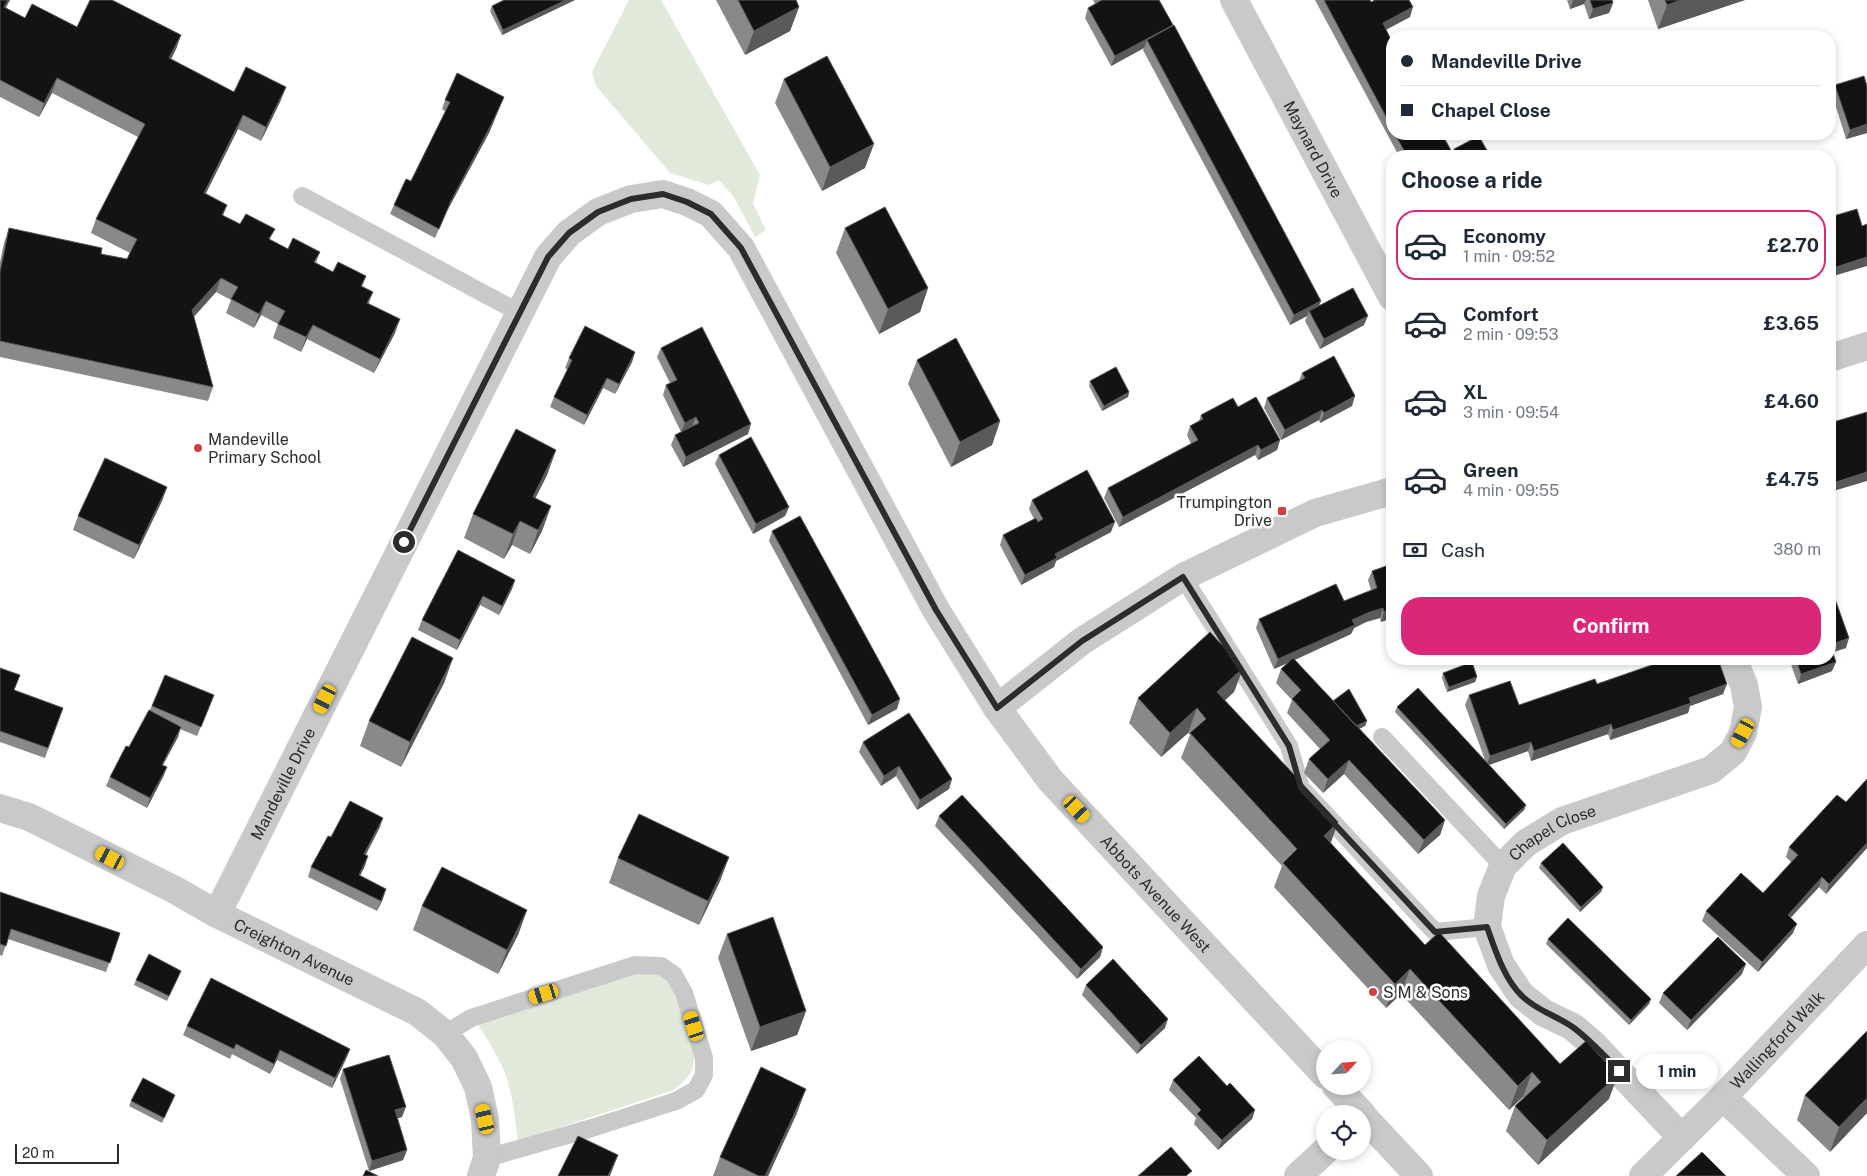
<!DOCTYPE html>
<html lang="en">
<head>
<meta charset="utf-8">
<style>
	body { margin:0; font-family:"Public Sans",sans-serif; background:#f2f2f3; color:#1f2937; height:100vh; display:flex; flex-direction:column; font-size:19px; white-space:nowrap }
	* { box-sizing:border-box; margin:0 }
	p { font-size:16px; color:#747a83 }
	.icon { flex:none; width:28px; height:28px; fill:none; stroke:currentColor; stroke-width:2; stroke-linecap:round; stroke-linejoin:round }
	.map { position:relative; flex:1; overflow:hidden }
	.details { position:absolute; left:1386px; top:150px; width:450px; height:515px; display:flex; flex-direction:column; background:#fff; border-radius:20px; box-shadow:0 2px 8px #0003 }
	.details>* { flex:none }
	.guide { position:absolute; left:1386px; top:30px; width:450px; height:110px; border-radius:20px; box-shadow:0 2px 8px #0003; display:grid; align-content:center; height:110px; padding:0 15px; background:#fff }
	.needle { width:32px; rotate:64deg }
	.tools { position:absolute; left:1316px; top:1040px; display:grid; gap:10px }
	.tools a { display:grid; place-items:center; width:55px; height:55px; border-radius:50%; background:#fff; box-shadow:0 2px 8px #0003; font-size:25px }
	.scale { position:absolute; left:15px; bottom:12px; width:104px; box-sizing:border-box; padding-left:5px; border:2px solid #2c2c2c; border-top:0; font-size:14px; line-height:18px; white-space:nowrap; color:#2c2c2c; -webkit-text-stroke:4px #fff; paint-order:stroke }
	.end { position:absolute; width:22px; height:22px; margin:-11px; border:6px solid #2c2c2c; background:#fff; box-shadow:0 0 0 2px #fff }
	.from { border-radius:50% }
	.bubble { position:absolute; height:35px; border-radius:18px; background:#fff; box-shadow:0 2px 8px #0003; font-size:16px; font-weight:700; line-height:35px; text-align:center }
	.car { position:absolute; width:15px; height:30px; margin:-15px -8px; border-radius:6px; box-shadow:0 0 4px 1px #0007; background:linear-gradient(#f5c518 24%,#345 0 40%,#f5c518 0 76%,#345 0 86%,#f5c518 0) }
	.guide b { display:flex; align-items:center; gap:18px; height:48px; font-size:19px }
	.guide b+b { border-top:1px solid #e0e1e3 }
	.guide i { width:12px; height:12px; background:#1f2937 }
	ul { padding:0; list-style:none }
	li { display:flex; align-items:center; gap:15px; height:70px; margin:0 10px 8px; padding:0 5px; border:2px solid transparent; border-radius:20px }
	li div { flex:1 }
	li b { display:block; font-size:19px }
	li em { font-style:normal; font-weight:700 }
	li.active { border-color:#db2777 }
	li>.icon { width:45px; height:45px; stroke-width:1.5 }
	h2 { padding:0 15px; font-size:22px; line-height:60px }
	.pay { display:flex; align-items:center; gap:12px; height:55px; padding:0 15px; font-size:19px }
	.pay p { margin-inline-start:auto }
	.action { display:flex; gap:10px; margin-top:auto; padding:10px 15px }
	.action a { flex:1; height:58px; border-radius:20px; background:#db2777; color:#fff; font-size:20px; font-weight:700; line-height:58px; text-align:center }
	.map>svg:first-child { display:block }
</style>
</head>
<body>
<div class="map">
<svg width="1867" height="1176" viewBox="0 0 1867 1176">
	<rect width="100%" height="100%" fill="#fff"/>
	<path fill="#e1e9db" d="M629,0H661L760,175L753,204L766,230L755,237L734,197L719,180L709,185L670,173L596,86L592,72Z
		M630,972C649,972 658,970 671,986C677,1003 697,1046 694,1061C693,1074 684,1082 674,1090L518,1141C515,1119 513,1093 504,1071C497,1054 487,1039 477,1023Z"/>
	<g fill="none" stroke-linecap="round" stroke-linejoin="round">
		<path stroke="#c9c9c9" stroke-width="18" d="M302,196L520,313
			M1183,577L1289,746L1301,788L1435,932L1487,927
			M1382,737L1503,866
			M445,1034L471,1018L635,965L661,966L674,975L684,993L704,1058V1075L696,1090L676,1101L592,1128L487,1158"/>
		<g stroke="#c9c9c9" stroke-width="28">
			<path id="s1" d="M1234,0L1392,297"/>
			<path d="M1830,358L1867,346"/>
			<path d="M997,708L1082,641L1183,577L1315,513L1392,491"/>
			<path id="s2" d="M0,808L29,817L175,890L217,914L417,1012L445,1034L464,1058L478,1087L485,1119L487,1158L481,1176"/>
			<path id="s3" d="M217,914L548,257L569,233L598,212L631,199L663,194L687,202L711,214L741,248L936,610L997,708L1051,781L1325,1075"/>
			<path d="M1336,1086L1362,1114"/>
			<path d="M1723,1097L1806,1176"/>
			<path d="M1362,1115L1419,1176"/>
			<path id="s4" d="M1682,1138L1594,1045L1573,1027L1544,1013L1521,995L1501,965L1487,927L1491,896L1503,866L1526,843L1562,821L1711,770L1733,752L1743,733L1748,707L1744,685L1733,659"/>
			<path d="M1298,1176L1325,1151"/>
			<path id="s5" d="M1643,1176L1723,1097L1867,945"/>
		</g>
	</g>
	<path fill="#898989" d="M0,0L6,8L25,18L77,27L181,35L176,49L171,59L234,92L286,87L280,102L261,141L238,129L206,193L227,205L223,216L288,249L320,252L316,263L333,272L366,276L362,287L373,292L369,303L395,333L374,373L307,339L301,352L273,338L278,324L261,315L254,328L226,313L231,300L216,292L194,317L213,387L208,401L0,357V262L4,243L9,228L101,254L127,259L130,253L91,233L96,219L138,137L52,93L39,117L0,97Z
		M575,0L502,35L490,11L492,6Z
		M716,0H796L799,7L790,31L745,55Z
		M1093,0H1159L1173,25L1172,26L1319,306L1364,325L1320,349L1305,321L1307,316L1290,325L1143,50L1144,48L1111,66L1085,18L1088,8L1095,4Z
		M1315,0H1370L1371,2L1410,17L1386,30L1392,42V134H1442L1452,153L1454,149L1490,156H1453V155L1452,156H1399Z
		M1567,0H1612L1613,3L1609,13L1589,19L1584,4L1570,9Z
		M1648,0H1745L1658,29Z
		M784,79L865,168L822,191L775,103Z
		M1835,85L1867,86V133L1846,139L1832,94Z
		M504,97L489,133L447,211L435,238L390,214L394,205L411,181L446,112L442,109L445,100Z
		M845,228L928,288L920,312L879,334L836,253Z
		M661,348L748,434L683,467L671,445L675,435L681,432L663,395L666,385L670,383L657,357Z
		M635,352L632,362L615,394L603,388L584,425L550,407L554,397L568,370L565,368L569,358Z
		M917,360L1000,421L992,445L951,467L908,384Z
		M1302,373L1352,406L1320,423L1319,420L1281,440L1264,408L1267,398L1299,381Z
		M1090,381L1129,392L1128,397L1102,411L1089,386Z
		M1238,407L1280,440L1277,450L1258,460L1255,455L1119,527L1104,498L1108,488L1191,444L1187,435L1190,426L1199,421L1201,415Z
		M556,450L547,475L535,498L551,506L542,531L530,554L512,545L504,559L464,538L473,514Z
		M719,455L789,507L785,516L753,534L715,464Z
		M167,487L162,501L134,559L73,530L78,516Z
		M1032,500L1111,532L1056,561L1054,567L1021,585L1000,545L1003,535L1034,519L1029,509Z
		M772,531L897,709L868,725L769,541Z
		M1392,564V618L1381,622L1380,618L1366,622L1354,628L1351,634L1295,660L1333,701L1367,721L1365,726L1359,729L1445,820L1440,835L1418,854L1344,774L1323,793L1304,773L1309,759L1320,749L1287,713L1292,700L1276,683L1281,669L1288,663L1274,669L1256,628L1259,619L1344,601L1371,590L1368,580L1372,571Z
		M515,580L512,589L499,615L480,605L457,650L418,630L422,620Z
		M1830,595L1846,648L1833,652L1836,662L1832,671L1798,684L1789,659H1830Z
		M453,658L444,683L401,767L360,746L369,721Z
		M0,668L14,690L63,708L45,758L0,742Z
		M1243,668L1234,692L1225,700L1338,822L1331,843L1425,945L1560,1064L1609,1099L1538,1165L1506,1131L1515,1106L1524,1098L1523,1097L1509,1110L1401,994L1386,1008L1274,887L1282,866L1181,758L1190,735L1188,733L1161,757L1129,723L1138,698Z
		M1443,673L1477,677L1475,682L1447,692L1442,678Z
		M165,675L214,695L197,736L180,729L178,737L163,765L167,767L163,777L147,808L106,786L110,777L129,747L150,710Z
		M1597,684L1723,694L1690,706L1688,713L1610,740L1608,734L1531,761L1528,751L1489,765L1526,805L1524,810L1504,829L1395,712L1397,707L1485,760L1465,705L1469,695L1519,705Z
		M863,742L952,779L949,789L917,810L896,776L881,786L859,752Z
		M939,816L1103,947L1100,957L1077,979L935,826Z
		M380,827L365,855V866L360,876L383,899L377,911L308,877L311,867L331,837Z
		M1789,847L1867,848L1826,894L1819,887L1790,918L1793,933L1758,972L1702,921L1706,911L1763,893L1791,862L1786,857Z
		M729,857L720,881L699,925L609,883L618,858Z
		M1541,863L1603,887L1601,892L1580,912L1539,868Z
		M0,892L120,933L106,972L8,939L2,956L0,955Z
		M422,906L527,910L518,935L498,974L413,930Z
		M727,934L806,1011L797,1035L751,1051L718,958Z
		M1548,939L1651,999L1649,1004L1629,1025L1546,944Z
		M181,971L167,1001L134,985L136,980Z
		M1742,974L1687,1030L1659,1003L1663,993Z
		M1086,985L1165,1028L1137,1054L1082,995Z
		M187,1026L350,1049L346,1059L332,1088L277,1060L270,1074L232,1054L230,1059L183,1035Z
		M343,1069L402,1117L397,1118L407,1150L403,1160L369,1171L340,1079Z
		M1173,1080L1227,1086L1255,1110L1252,1119L1218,1150L1194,1124L1196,1118L1169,1090Z
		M1805,1095L1867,1113L1830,1152L1797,1120Z
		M173,1100L162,1123L129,1106L131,1101Z
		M797,1113L768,1176H713L720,1157Z"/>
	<path fill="#5a5a5a" d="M8,0H10L0,19L4,7Z
		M566,0H575L502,35L503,30Z
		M1573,0H1586L1584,4L1570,9Z
		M1681,0H1745L1658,29L1667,5Z
		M1613,3L1609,13L1589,19L1593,9Z
		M799,7L790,31L745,55L754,31Z
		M1413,7L1410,17L1379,33L1383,23Z
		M1173,25L1169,34L1147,40L1144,48L1111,66L1115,56Z
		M181,35L176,49L164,73L169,58Z
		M57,78L52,93L39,117L44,103Z
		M286,87L280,102L261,141L266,127Z
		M504,97L489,133L447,211L435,238L451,201Z
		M243,115L238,129L199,207L204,193Z
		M1867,124V133L1846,139L1850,130Z
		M1791,134H1802L1789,138Z
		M874,144L865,168L822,191L830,167Z
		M1867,257V266L1830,277V269Z
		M221,278L216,292L187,324L192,310Z
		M928,288L920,312L879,334L888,309Z
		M266,301L261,315L254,328L259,314Z
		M1321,301L1317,311H1309L1307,316L1290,325L1294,315Z
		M1368,316L1364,325L1320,349L1324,339Z
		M400,319L395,333L374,373L380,359Z
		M313,325L307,339L301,352L306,337Z
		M635,352L632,362L615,394L619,384Z
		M607,378L603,388L584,425L587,415Z
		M1129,392L1128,397L1102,411L1104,406Z
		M1355,396L1352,406L1320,423L1324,413Z
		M1322,410L1319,420L1281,440L1285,430Z
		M696,417L692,427L681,432L685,423Z
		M1000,421L992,445L951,467L960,442Z
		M751,424L748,434L683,467L686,457Z
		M1280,440L1277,450L1258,460L1261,450Z
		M1258,445L1255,455L1119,527L1123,517Z
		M556,450L547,475L524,521L533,497Z
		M1867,472V481L1830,492V484Z
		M167,487L162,501L134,559L139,545Z
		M551,506L542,531L530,554L538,530Z
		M789,507L785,516L753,534L756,524Z
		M520,521L512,545L504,559L513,534Z
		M1115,522L1111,532L1056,561L1054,567L1021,585L1025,575L1055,554Z
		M515,580L512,589L499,615L502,606Z
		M483,596L480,605L457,650L460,640Z
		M1383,608L1380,618L1366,622L1354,628L1351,634L1274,669L1278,659L1352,620L1370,612Z
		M1392,609V618L1381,622L1384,612Z
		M1849,638L1846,648L1830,653V645Z
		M453,658L444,683L401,767L410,742Z
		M1836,662L1832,671L1798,684L1801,674Z
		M1243,668L1234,692L1208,716L1217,692Z
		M1477,677L1475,682L1447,692L1449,687Z
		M1727,684L1723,694L1690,706L1688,713L1610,740L1613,730L1689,698Z
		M900,699L897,709L868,725L872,715Z
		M1197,708L1188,733L1161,757L1170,733Z
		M1367,721L1365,726L1346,735L1348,730Z
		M1611,724L1608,734L1531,761L1534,751Z
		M181,727L178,737L158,774L162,765Z
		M1531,742L1528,751L1486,766L1490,756Z
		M1349,760L1344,774L1323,793L1328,779Z
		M899,766L896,776L881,786L884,776Z
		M167,767L163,777L147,808L150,798Z
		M952,779L949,789L917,810L920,800Z
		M1526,805L1524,810L1504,829L1506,824Z
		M383,818L380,827L361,864L364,854Z
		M1445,820L1440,835L1418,854L1424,840Z
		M1338,822L1329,847L1324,836Z
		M1867,843V848L1826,894L1829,884Z
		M368,856L365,866L355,885L359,875Z
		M729,857L720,881L699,925L708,901Z
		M1822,877L1819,887L1784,925L1788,915Z
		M1603,887L1601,892L1580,912L1581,907Z
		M386,889L383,899L377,911L381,901Z
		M527,910L518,935L498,974L507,950Z
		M1797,924L1793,933L1758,972L1762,962Z
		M1103,947L1100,957L1077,979L1081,969Z
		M1746,964L1742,974L1687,1030L1691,1020Z
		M1410,969L1401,994L1386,1008L1395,984Z
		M1651,999L1649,1004L1629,1025L1631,1020Z
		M806,1011L797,1035L751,1051L760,1027Z
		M1168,1019L1165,1028L1137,1054L1141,1045Z
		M350,1049L346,1059L332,1088L335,1078Z
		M280,1050L277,1060L270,1074L274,1064Z
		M1532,1072L1523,1097L1509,1110L1518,1086Z
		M1618,1075L1609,1099L1538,1165L1547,1140Z
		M806,1089L797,1113L768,1176H765Z
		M1867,1098V1113L1830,1152L1839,1127Z
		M406,1107L402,1117L391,1120L395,1110Z
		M1255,1110L1252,1119L1218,1150L1222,1140Z
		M407,1150L403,1160L369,1171L372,1161Z
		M618,1155L610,1176H608Z"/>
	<path fill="#131313" stroke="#5a5a5a" d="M0,0H8L4,7L25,18L32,4L77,27L90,0H112L181,35L169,58L234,92L246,67L286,87L266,127L243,115L204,193L227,205L222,215L240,224L246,214L275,229L269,239L288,249L293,238L320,252L314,262L333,272L338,262L366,276L361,286L373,292L367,303L400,319L380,359L313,325L306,337L278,324L285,311L266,301L259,314L231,299L238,287L221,278L192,310L213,387L0,341V272L9,228L102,248L101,254L127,259L137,239L96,219L145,124L57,78L44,103L0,80Z
		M504,0H566L503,30L492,6Z
		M738,0H796L799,7L754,31Z
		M1102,0H1159L1173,25L1115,56L1088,8Z
		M1324,0H1370L1371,2L1375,0H1409L1413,7L1383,23L1392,42V128Z
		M1590,0H1612L1613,3L1593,9Z
		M1665,0H1681L1667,5Z
		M1174,25L1321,301L1294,315L1147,40Z
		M827,56L874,144L830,167L784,79Z
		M457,73L504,97L492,123L451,201L439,229L394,205L406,179L411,181L450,102L445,100Z
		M1864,76L1867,86V124L1850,130L1835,85Z
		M1395,134H1442L1453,154L1449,156H1407Z
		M1479,136L1490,156H1458L1454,149Z
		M885,207L928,288L888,309L845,228Z
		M1857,209L1862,226L1867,224V257L1830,269V217Z
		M1353,288L1368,316L1324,339L1309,311Z
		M585,326L635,352L619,384L607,378L587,415L554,397L572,360L569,358Z
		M702,327L751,424L686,457L675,435L699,423L696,417L685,423L666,385L677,380L661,348Z
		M956,338L1000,421L960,442L917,360Z
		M1334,356L1355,396L1324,413L1322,410L1285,430L1267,398L1305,378L1302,373Z
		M1116,367L1129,392L1104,406L1090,381Z
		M1256,397L1280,440L1261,450L1258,445L1123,517L1108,488L1198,440L1190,426L1203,419L1201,415L1233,398L1238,407Z
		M1867,412V472L1830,484V423Z
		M516,429L556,450L533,497L551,506L538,530L520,521L513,534L473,514Z
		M751,437L789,507L756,524L719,455Z
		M105,458L167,487L139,545L78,516Z
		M1087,470L1115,522L1055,554L1057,558L1025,575L1003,535L1036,518L1038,522L1043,519L1032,500Z
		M800,516L900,699L872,715L772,531Z
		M458,550L515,580L502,606L483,596L460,640L422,620Z
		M1392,564V609L1384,612L1383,608L1370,612L1352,620L1355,625L1278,659L1259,619L1336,584L1344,601L1377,588L1372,571Z
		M1830,595L1831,598L1834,596L1849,638L1830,645Z
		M1210,632L1243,668L1217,692L1338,822L1324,836L1425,945L1439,932L1560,1064L1586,1041L1618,1075L1547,1140L1515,1106L1541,1082L1532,1072L1518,1086L1410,969L1395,984L1283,863L1297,849L1190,733L1206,719L1197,708L1170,733L1138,698Z
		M412,637L453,658L410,742L369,721Z
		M1830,646L1836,662L1801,674L1796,659H1830Z
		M1293,658L1445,820L1424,840L1349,760L1328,779L1309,759L1330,740L1292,699L1301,690L1281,669Z
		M1669,659H1718L1727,684L1689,698L1691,703L1613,730L1611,724L1534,751L1531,742L1490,756L1469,695L1510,681L1519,705L1595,679L1597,684Z
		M1472,662L1477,677L1449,687L1443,673Z
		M0,668L20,675L14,690L63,708L48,748L0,731Z
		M165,675L214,695L201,727L152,706Z
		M1418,688L1526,805L1506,824L1397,707Z
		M1349,689L1367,721L1356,726L1333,701Z
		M149,710L181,727L162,765L167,767L150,798L110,777L126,746L129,747Z
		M909,713L952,779L920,800L899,766L884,776L863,742Z
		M1867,779V843L1829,884L1822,877L1788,915L1797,924L1762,962L1706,911L1741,873L1763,893L1798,855L1789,847L1837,795L1846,802Z
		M962,795L1103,947L1081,969L939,816Z
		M350,801L383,818L364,854L368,856L359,875L386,889L381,901L311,867L328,836L331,837Z
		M639,814L729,857L708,901L618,858Z
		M1563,843L1603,887L1581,907L1541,863Z
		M442,867L527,910L507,950L422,906Z
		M0,892L120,933L110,963L11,929L6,946L0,944Z
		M773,917L806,1011L760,1027L727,934Z
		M1568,918L1651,999L1631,1020L1548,939Z
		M1718,937L1746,964L1691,1020L1663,993Z
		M149,954L181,971L169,996L136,980Z
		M1113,959L1168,1019L1141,1045L1086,985Z
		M211,978L350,1049L335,1078L280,1050L274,1064L236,1044L234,1049L187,1026Z
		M1867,1031V1098L1839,1127L1805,1095Z
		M389,1055L406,1107L395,1110L407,1150L372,1161L343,1069Z
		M1199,1056L1227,1086L1230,1083L1255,1110L1222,1140L1197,1114L1201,1110L1173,1080Z
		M761,1067L806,1089L765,1176H759L720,1157Z
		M143,1078L175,1095L164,1118L131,1101Z
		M578,1136L618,1155L608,1176H558Z
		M1171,1147L1192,1171L1186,1176H1138Z
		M1702,1152L1726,1176H1676Z
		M366,1170L378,1176H363Z"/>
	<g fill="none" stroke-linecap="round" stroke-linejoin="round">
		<path stroke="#2c2c2c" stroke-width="6" d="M404,542L548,257L569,233L598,212L631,199L663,194L687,202L711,214L741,248L936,610L997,708L1082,641L1183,577L1289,746L1301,788L1435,932L1487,927C1495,949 1504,979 1522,996C1537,1011 1558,1016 1574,1028C1591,1041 1605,1056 1619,1071"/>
	</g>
	<g fill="#d24040" stroke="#fff" stroke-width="2">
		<circle cx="198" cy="448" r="5"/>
		<rect x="1277" y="506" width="10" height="10" rx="2.5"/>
		<circle cx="1373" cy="992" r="5"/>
	</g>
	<g text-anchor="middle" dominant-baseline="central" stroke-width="5" stroke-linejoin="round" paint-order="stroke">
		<g font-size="16" fill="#2c2c2c" stroke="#fff">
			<text stroke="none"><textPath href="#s1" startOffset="169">Maynard Drive</textPath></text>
			<text stroke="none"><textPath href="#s3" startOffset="146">Mandeville Drive</textPath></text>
			<text stroke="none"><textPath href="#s4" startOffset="418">Chapel Close</textPath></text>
			<text stroke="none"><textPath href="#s3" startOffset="1740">Abbots Avenue West</textPath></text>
			<text stroke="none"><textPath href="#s2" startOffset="328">Creighton Avenue</textPath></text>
			<text stroke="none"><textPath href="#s5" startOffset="191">Wallingford Walk</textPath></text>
		</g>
		<g font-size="16" fill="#2c2c2c" stroke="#fff" text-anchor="start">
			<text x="208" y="439">Mandeville<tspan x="208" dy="18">Primary School</tspan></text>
			<text x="1272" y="502" text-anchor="end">Trumpington<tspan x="1272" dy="18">Drive</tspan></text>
			<text x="1383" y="992">S M &amp; Sons</text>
		</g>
	</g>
</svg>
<div class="tools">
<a><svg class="needle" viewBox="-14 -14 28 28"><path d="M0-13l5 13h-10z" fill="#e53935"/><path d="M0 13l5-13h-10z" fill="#747a83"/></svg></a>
<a><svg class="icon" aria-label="locate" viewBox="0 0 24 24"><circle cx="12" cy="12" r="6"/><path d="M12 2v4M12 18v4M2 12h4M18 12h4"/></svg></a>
</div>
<div class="scale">20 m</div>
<i class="end from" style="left:404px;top:542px"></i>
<i class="end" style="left:1619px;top:1071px"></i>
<div class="bubble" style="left:1636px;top:1054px;width:82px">1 min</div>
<i class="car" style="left:325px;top:699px;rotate:207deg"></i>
<i class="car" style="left:1743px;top:733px;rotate:208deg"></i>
<i class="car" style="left:1077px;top:809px;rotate:137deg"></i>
<i class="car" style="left:110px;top:858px;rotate:297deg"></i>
<i class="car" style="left:544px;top:994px;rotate:253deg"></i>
<i class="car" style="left:694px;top:1026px;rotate:342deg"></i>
<i class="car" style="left:485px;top:1119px;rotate:347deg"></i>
<div class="guide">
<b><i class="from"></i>Mandeville Drive</b>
<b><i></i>Chapel Close</b>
</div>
<section class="details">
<h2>Choose a ride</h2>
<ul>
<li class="active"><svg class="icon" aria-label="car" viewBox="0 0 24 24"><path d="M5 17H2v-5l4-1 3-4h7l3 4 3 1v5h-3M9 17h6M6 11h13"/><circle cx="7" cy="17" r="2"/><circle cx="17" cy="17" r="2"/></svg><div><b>Economy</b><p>1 min · 09:52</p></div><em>£2.70</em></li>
<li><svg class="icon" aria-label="car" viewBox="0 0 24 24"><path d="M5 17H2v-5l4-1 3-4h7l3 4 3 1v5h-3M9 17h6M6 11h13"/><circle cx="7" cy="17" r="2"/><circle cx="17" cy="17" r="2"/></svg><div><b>Comfort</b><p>2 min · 09:53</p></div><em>£3.65</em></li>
<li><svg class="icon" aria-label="car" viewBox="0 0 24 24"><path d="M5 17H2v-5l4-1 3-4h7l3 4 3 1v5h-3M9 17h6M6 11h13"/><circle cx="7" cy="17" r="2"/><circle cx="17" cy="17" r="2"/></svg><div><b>XL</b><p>3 min · 09:54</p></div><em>£4.60</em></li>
<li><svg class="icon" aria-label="car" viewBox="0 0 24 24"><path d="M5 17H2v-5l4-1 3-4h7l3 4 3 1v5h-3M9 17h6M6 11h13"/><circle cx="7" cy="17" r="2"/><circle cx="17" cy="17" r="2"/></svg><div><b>Green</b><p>4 min · 09:55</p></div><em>£4.75</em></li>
</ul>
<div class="pay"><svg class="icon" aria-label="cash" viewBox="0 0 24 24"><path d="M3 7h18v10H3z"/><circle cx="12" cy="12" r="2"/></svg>Cash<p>380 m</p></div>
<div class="action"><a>Confirm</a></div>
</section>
</div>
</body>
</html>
